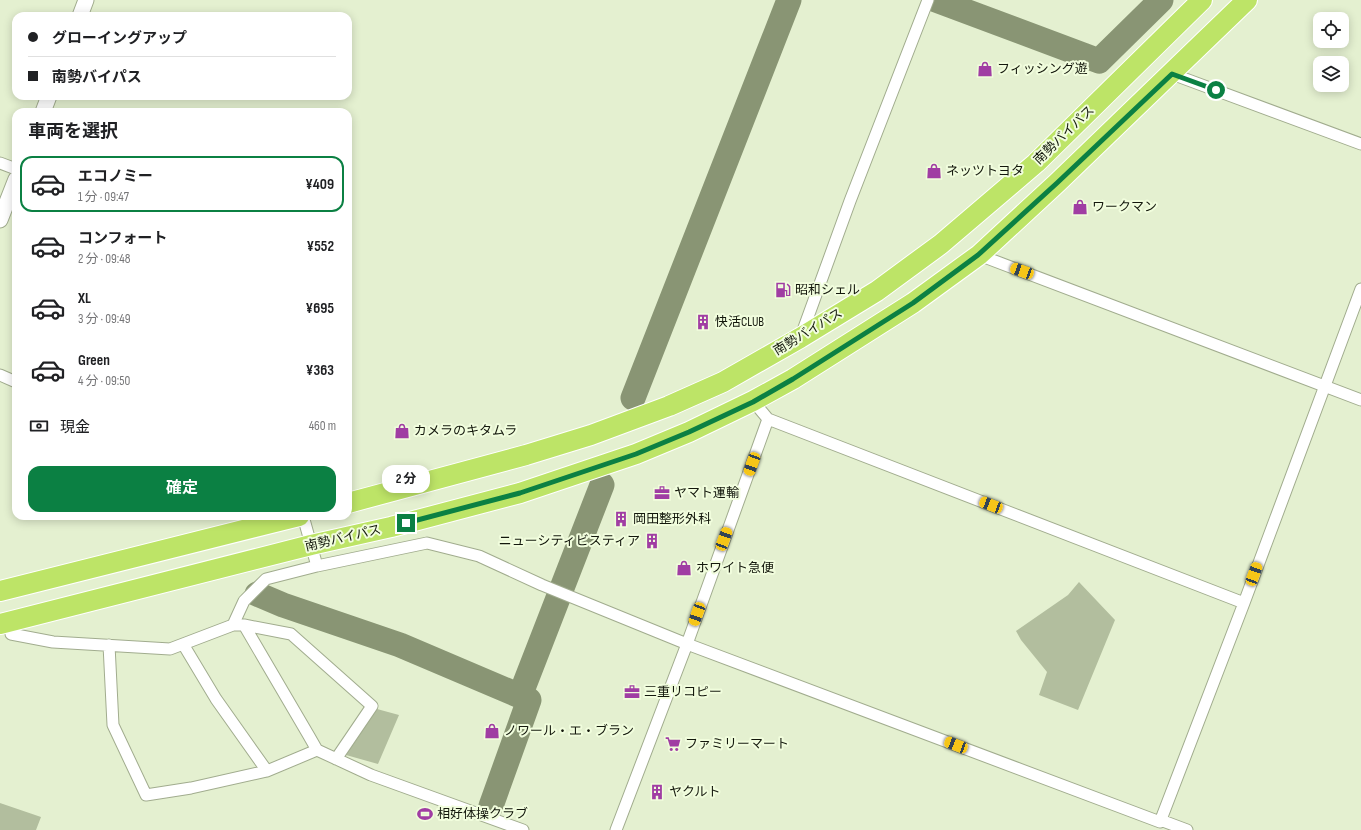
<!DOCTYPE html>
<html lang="ja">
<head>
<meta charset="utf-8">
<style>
	body { margin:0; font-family:"Sofia Sans Condensed","Noto Sans JP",sans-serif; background:#f2f2f2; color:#202124; height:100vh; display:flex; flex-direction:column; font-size:15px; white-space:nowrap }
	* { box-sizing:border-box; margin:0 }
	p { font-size:13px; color:#757577 }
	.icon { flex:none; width:22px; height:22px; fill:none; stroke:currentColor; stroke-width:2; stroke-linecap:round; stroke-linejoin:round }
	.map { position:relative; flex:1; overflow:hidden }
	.details { position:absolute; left:12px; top:108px; width:340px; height:412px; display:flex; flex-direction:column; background:#fff; border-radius:12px; box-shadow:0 2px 10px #0003 }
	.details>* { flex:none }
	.hud { position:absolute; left:12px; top:12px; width:340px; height:88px; border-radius:12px; box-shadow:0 2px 10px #0003; display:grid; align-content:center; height:88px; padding:0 16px; background:#fff }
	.fabs { position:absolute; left:1313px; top:12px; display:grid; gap:8px }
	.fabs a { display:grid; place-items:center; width:36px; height:36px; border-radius:8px; background:#fff; box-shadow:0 2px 10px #0003; font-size:20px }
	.end { position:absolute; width:18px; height:18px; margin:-9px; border:5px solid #0b8043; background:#fff; box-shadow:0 0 0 2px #fff }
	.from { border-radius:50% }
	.bubble { position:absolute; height:28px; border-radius:12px; background:#fff; box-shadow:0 2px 10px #0003; font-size:13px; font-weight:700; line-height:28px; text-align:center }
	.car { position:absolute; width:12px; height:24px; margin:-12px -6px; border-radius:5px; box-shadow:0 0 3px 1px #0007; background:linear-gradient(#f5c518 24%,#345 0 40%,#f5c518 0 76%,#345 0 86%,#f5c518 0) }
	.hud b { display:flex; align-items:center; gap:14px; height:38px; font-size:15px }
	.hud b+b { border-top:1px solid #e0e0e0 }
	.hud i { width:10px; height:10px; background:#202124 }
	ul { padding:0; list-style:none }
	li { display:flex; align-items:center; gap:12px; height:56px; margin:0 8px 6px; padding:0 8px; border:2px solid transparent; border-radius:12px }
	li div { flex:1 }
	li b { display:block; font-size:15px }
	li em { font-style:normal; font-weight:700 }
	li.on { border-color:#0b8043 }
	li>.icon { width:36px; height:36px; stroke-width:1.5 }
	h2 { padding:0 16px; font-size:18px; line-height:48px }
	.pay { display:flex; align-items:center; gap:10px; height:44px; padding:0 16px; font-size:15px }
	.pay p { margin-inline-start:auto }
	.cta { display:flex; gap:8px; margin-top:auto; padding:8px 16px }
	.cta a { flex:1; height:46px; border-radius:12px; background:#0b8043; color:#fff; font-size:16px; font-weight:700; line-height:46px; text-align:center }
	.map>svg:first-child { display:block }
</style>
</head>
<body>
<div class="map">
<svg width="1361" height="830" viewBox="0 0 1361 830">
	<rect width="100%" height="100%" fill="#e4f0d0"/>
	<path fill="#b2be9e" d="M1079,582L1115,620L1078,710L1039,695L1047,672L1021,640L1016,631L1068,595Z
		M377,709L399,715L378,764L346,755Z
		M0,803L41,817L36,830H0Z"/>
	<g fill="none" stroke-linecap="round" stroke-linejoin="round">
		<path stroke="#899574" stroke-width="25" d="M936,0L1099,61L1161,0
			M633,398L789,0
			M257,594L283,605L400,645L520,696
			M491,806L529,700L520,696L602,485"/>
		<defs>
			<path id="street" d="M1172,74L1361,144
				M0,163L16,169
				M979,255L1361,400
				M801,336L850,201L928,0
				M0,375L16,382
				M753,401L768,419L1244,603
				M303,516L317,566L427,543L479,556L542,585L687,644L1160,822L1163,821L1187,830
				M233,625L244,601L266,579L317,566
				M244,625L291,634L372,706L336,759
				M11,634L53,642L170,649L233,625H244L309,736L317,750L371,775L523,830
				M183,644L216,699L267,771L317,750
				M109,645L113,725L146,795L191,788L267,771
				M1160,822L1244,603L1361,289
				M616,830L687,644L768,419"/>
			<path id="secondary" d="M80,16L86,0
				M43,112L49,96
				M0,220L16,179"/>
			<path id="highway" d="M348,503L526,455L591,435L669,406L723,382L800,338L877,291L941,244L1036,163L1202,0
				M0,591L299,516
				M0,624L311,545L391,527L520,493L636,454L689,432L753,401L793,379L913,303L979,255L1057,183L1247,0"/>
		</defs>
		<use href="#street" stroke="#a1ac8e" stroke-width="13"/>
		<use href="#secondary" stroke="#a1ac8e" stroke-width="17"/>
		<use href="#highway" stroke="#fff" stroke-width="22"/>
		<use href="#street" stroke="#fff" stroke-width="11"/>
		<use href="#secondary" stroke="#fff" stroke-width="15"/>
		<use href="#highway" stroke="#bde467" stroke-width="20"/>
	</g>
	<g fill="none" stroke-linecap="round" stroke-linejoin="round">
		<path stroke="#0b8043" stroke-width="5" d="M406,523L520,493L636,454L689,432L753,402L793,379L913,303L978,255L1057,183L1172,74L1216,90"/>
	</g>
	<defs>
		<symbol id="shop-bare" viewBox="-9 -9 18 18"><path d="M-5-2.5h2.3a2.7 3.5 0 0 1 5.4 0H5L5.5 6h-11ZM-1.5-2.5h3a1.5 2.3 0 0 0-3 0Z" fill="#a03da3" stroke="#f1fddd" stroke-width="2.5" paint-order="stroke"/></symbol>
		<symbol id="fuel-bare" viewBox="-9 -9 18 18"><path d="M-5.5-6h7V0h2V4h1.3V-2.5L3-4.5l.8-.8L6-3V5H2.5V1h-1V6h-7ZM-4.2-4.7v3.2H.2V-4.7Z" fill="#a03da3" stroke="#f1fddd" stroke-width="2.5" paint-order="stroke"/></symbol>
		<symbol id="building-bare" viewBox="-9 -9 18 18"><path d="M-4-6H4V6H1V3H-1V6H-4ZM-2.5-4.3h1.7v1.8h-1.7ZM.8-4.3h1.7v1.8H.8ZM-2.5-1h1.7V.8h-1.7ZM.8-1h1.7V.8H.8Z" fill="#a03da3" stroke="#f1fddd" stroke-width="2.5" paint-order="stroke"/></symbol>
		<symbol id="office-bare" viewBox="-9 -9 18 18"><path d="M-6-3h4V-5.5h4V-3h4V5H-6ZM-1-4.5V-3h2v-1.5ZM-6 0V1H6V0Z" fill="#a03da3" stroke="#f1fddd" stroke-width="2.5" paint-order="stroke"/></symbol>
		<symbol id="supermarket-bare" viewBox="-9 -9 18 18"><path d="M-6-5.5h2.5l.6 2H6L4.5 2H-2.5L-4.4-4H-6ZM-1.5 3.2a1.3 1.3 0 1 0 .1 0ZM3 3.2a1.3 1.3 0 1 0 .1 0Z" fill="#a03da3" stroke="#f1fddd" stroke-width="2.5" paint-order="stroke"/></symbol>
		<symbol id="stadium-bare" viewBox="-9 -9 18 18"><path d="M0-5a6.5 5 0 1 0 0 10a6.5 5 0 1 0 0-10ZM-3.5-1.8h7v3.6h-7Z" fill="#a03da3" stroke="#f1fddd" stroke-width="2.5" paint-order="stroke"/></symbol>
	</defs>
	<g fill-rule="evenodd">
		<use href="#shop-bare" x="974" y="58" width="22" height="22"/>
		<use href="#shop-bare" x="923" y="160" width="22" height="22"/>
		<use href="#shop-bare" x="1069" y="196" width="22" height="22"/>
		<use href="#fuel-bare" x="772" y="279" width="22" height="22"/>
		<use href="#building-bare" x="692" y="311" width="22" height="22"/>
		<use href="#shop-bare" x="391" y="420" width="22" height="22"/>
		<use href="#office-bare" x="651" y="482" width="22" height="22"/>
		<use href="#building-bare" x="610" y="508" width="22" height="22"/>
		<use href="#building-bare" x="641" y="530" width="22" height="22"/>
		<use href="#shop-bare" x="673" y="557" width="22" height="22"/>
		<use href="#office-bare" x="621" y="681" width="22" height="22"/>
		<use href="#shop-bare" x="481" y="720" width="22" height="22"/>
		<use href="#supermarket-bare" x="662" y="733" width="22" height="22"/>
		<use href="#building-bare" x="646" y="781" width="22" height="22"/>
		<use href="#stadium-bare" x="414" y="803" width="22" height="22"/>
	</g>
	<g text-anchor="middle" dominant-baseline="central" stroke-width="4" stroke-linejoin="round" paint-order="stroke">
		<g font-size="13" fill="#13170c" stroke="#f1fddd" text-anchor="start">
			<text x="997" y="69">フィッシング遊</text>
			<text x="946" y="171">ネッツトヨタ</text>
			<text x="1092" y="207">ワークマン</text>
			<text x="795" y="290">昭和シェル</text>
			<text x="715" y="322">快活CLUB</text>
			<text x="414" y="431">カメラのキタムラ</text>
			<text x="674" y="493">ヤマト運輸</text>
			<text x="633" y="519">岡田整形外科</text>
			<text x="640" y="541" text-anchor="end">ニューシティビスティア</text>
			<text x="696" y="568">ホワイト急便</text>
			<text x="644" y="692">三重リコピー</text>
			<text x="504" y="731">ノワール・エ・ブラン</text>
			<text x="685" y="744">ファミリーマート</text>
			<text x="669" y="792">ヤクルト</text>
			<text x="437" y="814">相好体操クラブ</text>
		</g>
		<g font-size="13" fill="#13170c" stroke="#f1fddd">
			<text transform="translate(1064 135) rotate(-44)">南勢バイパス</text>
			<text transform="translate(808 332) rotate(-31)">南勢バイパス</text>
			<text transform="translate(343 538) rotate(-13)">南勢バイパス</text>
		</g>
	</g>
</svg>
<div class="fabs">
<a><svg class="icon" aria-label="locate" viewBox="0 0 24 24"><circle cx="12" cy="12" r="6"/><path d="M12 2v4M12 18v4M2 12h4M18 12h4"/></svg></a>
<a><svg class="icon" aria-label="layers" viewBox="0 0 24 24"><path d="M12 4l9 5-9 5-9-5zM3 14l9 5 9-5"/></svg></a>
</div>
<i class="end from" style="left:1216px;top:90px"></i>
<i class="end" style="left:406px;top:523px"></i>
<div class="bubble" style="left:382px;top:465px;width:48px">2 分</div>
<i class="car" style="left:1022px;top:271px;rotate:290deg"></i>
<i class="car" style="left:752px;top:464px;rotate:200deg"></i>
<i class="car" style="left:991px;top:505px;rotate:291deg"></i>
<i class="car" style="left:724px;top:539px;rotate:20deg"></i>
<i class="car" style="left:1254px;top:574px;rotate:20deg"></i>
<i class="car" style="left:697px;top:614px;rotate:200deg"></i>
<i class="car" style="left:956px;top:745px;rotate:291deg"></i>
<div class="hud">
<b><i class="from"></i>グローイングアップ</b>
<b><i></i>南勢バイパス</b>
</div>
<section class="details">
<h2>車両を選択</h2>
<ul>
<li class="on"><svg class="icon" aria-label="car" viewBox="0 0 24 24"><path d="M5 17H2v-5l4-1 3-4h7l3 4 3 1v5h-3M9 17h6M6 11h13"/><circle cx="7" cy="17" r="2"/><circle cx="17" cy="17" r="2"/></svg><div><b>エコノミー</b><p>1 分 · 09:47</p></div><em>¥409</em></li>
<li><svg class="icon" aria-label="car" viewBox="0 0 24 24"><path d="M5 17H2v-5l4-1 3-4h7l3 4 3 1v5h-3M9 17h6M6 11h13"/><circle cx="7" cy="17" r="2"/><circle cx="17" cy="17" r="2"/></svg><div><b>コンフォート</b><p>2 分 · 09:48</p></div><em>¥552</em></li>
<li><svg class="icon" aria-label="car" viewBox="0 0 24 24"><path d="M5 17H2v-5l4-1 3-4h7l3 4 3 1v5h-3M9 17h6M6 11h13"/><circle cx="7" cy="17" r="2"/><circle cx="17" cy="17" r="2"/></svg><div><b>XL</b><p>3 分 · 09:49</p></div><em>¥695</em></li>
<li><svg class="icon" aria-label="car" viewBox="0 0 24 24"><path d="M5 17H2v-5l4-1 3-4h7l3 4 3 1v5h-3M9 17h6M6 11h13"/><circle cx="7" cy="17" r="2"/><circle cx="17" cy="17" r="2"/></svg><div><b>Green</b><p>4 分 · 09:50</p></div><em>¥363</em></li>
</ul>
<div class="pay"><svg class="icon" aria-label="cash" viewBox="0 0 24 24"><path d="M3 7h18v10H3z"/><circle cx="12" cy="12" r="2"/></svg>現金<p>460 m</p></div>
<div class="cta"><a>確定</a></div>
</section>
</div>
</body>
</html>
